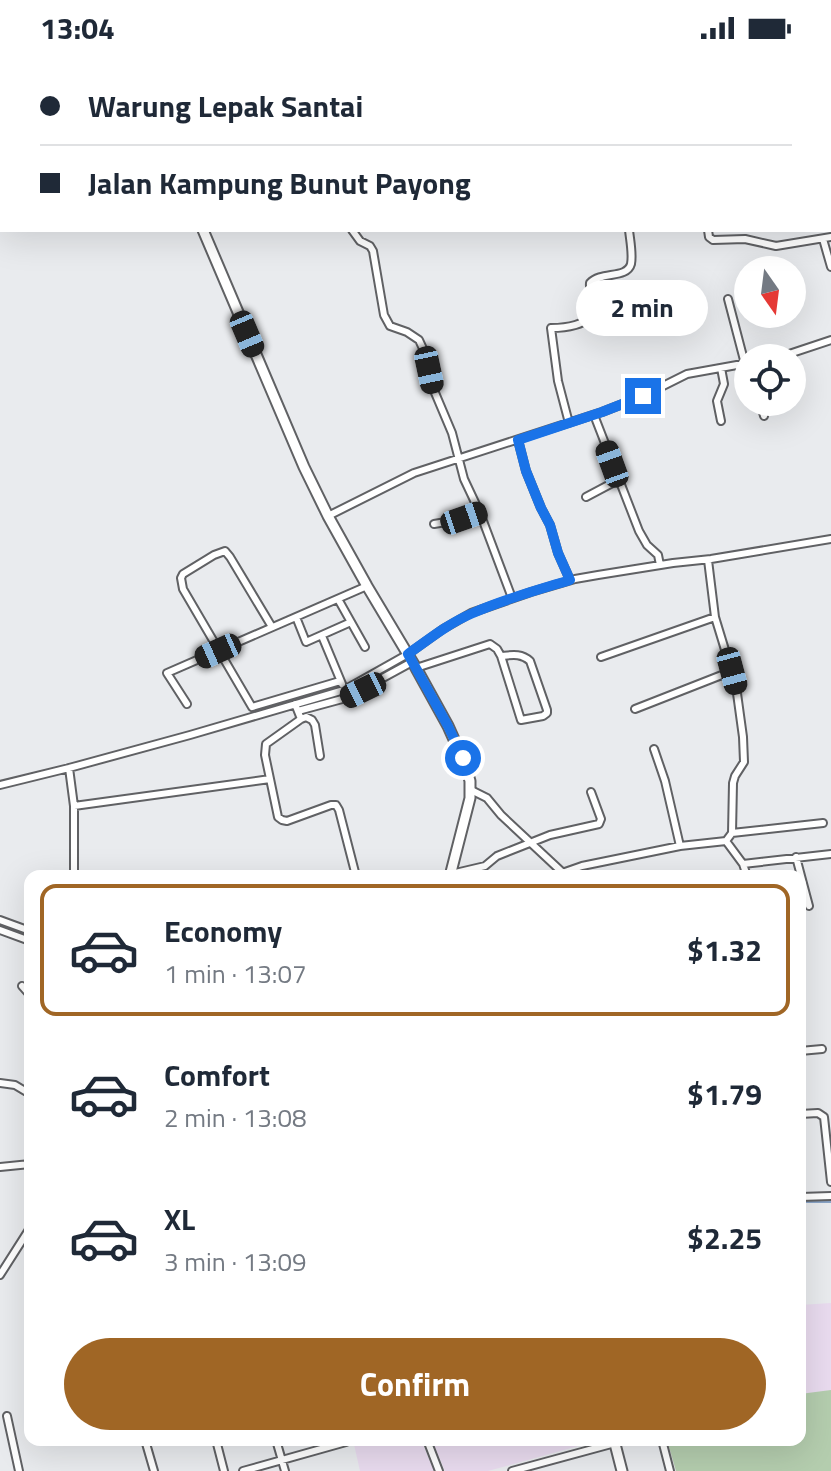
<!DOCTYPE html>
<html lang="en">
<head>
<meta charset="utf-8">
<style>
	body { margin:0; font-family:"Titillium Web",sans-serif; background:#f6f6f7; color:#1f2937; height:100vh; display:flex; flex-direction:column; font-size:30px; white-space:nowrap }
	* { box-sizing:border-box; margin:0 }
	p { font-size:26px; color:#747a83 }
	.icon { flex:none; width:44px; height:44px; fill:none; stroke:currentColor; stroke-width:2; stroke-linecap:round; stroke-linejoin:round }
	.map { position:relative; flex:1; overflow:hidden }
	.side { position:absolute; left:24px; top:814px; width:782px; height:576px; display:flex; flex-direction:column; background:#fff; border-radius:16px; box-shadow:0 8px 32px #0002 }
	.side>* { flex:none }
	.banner { position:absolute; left:0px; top:0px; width:832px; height:176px; box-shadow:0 8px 32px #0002; display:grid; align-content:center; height:176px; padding:0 40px; background:#fff }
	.needle { width:52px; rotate:166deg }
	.controls { position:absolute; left:734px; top:200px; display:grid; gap:16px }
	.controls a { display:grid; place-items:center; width:72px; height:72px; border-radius:50%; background:#fff; box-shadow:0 8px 32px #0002; font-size:40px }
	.end { position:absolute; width:36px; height:36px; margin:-18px; border:10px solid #1a73e8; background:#fff; box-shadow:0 0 0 4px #fff }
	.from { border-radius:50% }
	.bubble { position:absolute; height:56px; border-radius:28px; background:#fff; box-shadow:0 8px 32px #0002; font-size:26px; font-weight:700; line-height:56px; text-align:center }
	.car { position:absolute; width:24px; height:48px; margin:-24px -12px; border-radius:10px; box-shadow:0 0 6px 2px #0007; background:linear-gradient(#222 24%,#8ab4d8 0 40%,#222 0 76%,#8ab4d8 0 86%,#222 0) }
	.banner b { display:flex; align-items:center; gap:28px; height:76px; font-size:30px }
	.banner b+b { border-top:2px solid #e0e1e3 }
	.banner i { width:20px; height:20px; background:#1f2937 }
	ul { padding:14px 0 0; list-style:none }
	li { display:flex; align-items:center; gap:24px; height:132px; margin:0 16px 12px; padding:0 24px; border:4px solid transparent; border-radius:16px }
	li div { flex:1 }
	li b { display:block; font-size:30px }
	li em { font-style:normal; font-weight:700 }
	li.on { border-color:#a06625 }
	li>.icon { width:72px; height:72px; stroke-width:1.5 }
	.primary-button { display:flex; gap:16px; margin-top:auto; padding:16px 40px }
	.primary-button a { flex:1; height:92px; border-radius:48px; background:#a06625; color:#fff; font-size:32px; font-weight:700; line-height:92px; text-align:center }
	.status { display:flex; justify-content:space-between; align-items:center; height:56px; padding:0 40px; background:#fff; direction:ltr }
	.status svg { height:22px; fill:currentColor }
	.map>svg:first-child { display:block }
</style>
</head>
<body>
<div class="status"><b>13:04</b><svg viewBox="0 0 49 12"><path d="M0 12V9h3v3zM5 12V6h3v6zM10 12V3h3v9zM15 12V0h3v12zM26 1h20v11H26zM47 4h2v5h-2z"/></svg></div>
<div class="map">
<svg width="831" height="1415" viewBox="0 0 831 1415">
	<rect width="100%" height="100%" fill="#e9ebee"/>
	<path fill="#e9dbef" d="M831,1247V1415H676L667,1384H800V1249Z
		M353,1384H421L434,1415H360Z
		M432,1384H600L488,1415H445Z"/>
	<path fill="#b4cdae" d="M831,1334V1415H676L667,1384H800V1338Z"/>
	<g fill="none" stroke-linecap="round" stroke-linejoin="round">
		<path stroke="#88a3c6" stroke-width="2" d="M800,1146H831"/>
		<path stroke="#88a3c6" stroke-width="11" d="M83,2L86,0
			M0,108L2,106"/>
		<defs>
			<path id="minor" d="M270,0L272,2
				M352,174L360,185L370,190L373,195L384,259L390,270L407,276L419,284L425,297L433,332L452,377L464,423L480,457L512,542
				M708,174L709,181L713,184L745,183L776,190L831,181
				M823,183L831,211
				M728,243L745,308
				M777,302L831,284
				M760,346L764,360
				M594,359L639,475L647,489L658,499L660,509
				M721,365L717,345L724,328L721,312
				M569,367L558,325L551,272C563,272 590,270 593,254C594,245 589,236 590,227C601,215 627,223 631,208C633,198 630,184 629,174
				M518,384L526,415L541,452L550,469L558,497L570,524
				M586,441L618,424
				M328,460L414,417L602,356L643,340L687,318L748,307
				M434,468L452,465L480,457
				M708,504L715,561L736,630L743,681L744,706L735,720L733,727L732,777L726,785
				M338,543L365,591
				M296,561L306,586L351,566
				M322,580L342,628
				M601,601L715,561
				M416,612L490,588L497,593L501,600L521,664L543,660L547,657V654L530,605C521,597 512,599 501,600
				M187,648L167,617L367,530
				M295,648L301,663L266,688L265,699L278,761L282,764L287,765L331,749H336L339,754L356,820
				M252,651L183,533L181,522L183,518L214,499L225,495L230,501L272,571
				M252,651L340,625
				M635,653L732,615
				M298,655L346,642L412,606
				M301,663L306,661L312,664L315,669L320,700
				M654,693L665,725L680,790
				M69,712L74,750V820
				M0,729L69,712L190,679L344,634L408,598L443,573L471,557L531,536L575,523L598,519L673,507L711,503L831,483
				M471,734L487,742L501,759L563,817
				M74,750L270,723
				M732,777L823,767
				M796,801L809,850
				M743,808L747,820
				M562,817L582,810L680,790L726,785L743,808L831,798
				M451,818L485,810L497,800L550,779L599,768L601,763L591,736
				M0,864L30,875
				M0,874L30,885
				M22,930L30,939
				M800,995L822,993
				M0,1027L15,1029L30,1038
				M800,1058L818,1057L824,1061L831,1126
				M30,1072V1110
				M0,1111L30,1108
				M800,1141L831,1140
				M0,1219L30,1172
				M7,1360L19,1415
				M145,1384L154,1415
				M216,1384L224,1415
				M276,1384L285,1415
				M427,1384L439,1415
				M662,1384L670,1415
				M91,1385L97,1384
				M243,1415L346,1386
				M512,1415L615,1387"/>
			<path id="secondary" d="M101,0L103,2
				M203,174L304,411L328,460L367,530L416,612L448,670L465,708L470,725V742L450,820
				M614,1384L622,1415"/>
		</defs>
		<use href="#minor" stroke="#606164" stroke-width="10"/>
		<use href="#secondary" stroke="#606164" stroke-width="13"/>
		<use href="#minor" stroke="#fff" stroke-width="6"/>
		<use href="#secondary" stroke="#fff" stroke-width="9"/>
	</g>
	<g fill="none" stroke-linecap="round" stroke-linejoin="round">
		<path stroke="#1a73e8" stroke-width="10" d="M463,702L448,670L408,598C429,583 449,567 473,557C504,543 538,534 570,524L558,497L550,469L541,452L526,415L518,384L602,356L643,340"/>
	</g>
</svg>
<div class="controls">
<a><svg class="needle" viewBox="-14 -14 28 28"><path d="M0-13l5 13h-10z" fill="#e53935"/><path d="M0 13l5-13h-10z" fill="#747a83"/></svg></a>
<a><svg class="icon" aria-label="locate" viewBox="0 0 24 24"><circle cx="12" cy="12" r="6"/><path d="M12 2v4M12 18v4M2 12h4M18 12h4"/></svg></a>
</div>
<i class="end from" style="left:463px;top:702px"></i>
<i class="end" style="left:643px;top:340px"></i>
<div class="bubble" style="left:576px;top:224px;width:132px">2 min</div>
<i class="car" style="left:247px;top:278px;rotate:157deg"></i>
<i class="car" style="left:429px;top:314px;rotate:168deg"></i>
<i class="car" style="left:612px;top:408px;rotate:340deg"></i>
<i class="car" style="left:464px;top:462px;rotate:71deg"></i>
<i class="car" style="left:218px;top:595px;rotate:246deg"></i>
<i class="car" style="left:732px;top:615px;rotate:165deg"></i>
<i class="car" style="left:363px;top:634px;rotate:244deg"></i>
<div class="banner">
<b><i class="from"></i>Warung Lepak Santai</b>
<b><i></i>Jalan Kampung Bunut Payong</b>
</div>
<section class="side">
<ul>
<li class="on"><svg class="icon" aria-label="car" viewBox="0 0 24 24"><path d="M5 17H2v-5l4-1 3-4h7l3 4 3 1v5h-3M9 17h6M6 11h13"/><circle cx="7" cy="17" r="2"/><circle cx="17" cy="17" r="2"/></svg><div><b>Economy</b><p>1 min · 13:07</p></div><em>$1.32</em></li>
<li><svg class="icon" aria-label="car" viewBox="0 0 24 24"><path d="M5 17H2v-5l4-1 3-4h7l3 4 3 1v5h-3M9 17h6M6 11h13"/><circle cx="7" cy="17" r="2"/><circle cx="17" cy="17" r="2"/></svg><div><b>Comfort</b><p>2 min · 13:08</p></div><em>$1.79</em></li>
<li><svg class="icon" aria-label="car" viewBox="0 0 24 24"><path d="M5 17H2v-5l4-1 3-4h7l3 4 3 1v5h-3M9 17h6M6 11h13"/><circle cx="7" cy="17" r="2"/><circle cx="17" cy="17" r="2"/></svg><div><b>XL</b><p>3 min · 13:09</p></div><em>$2.25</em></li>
</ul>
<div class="primary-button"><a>Confirm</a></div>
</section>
</div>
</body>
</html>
